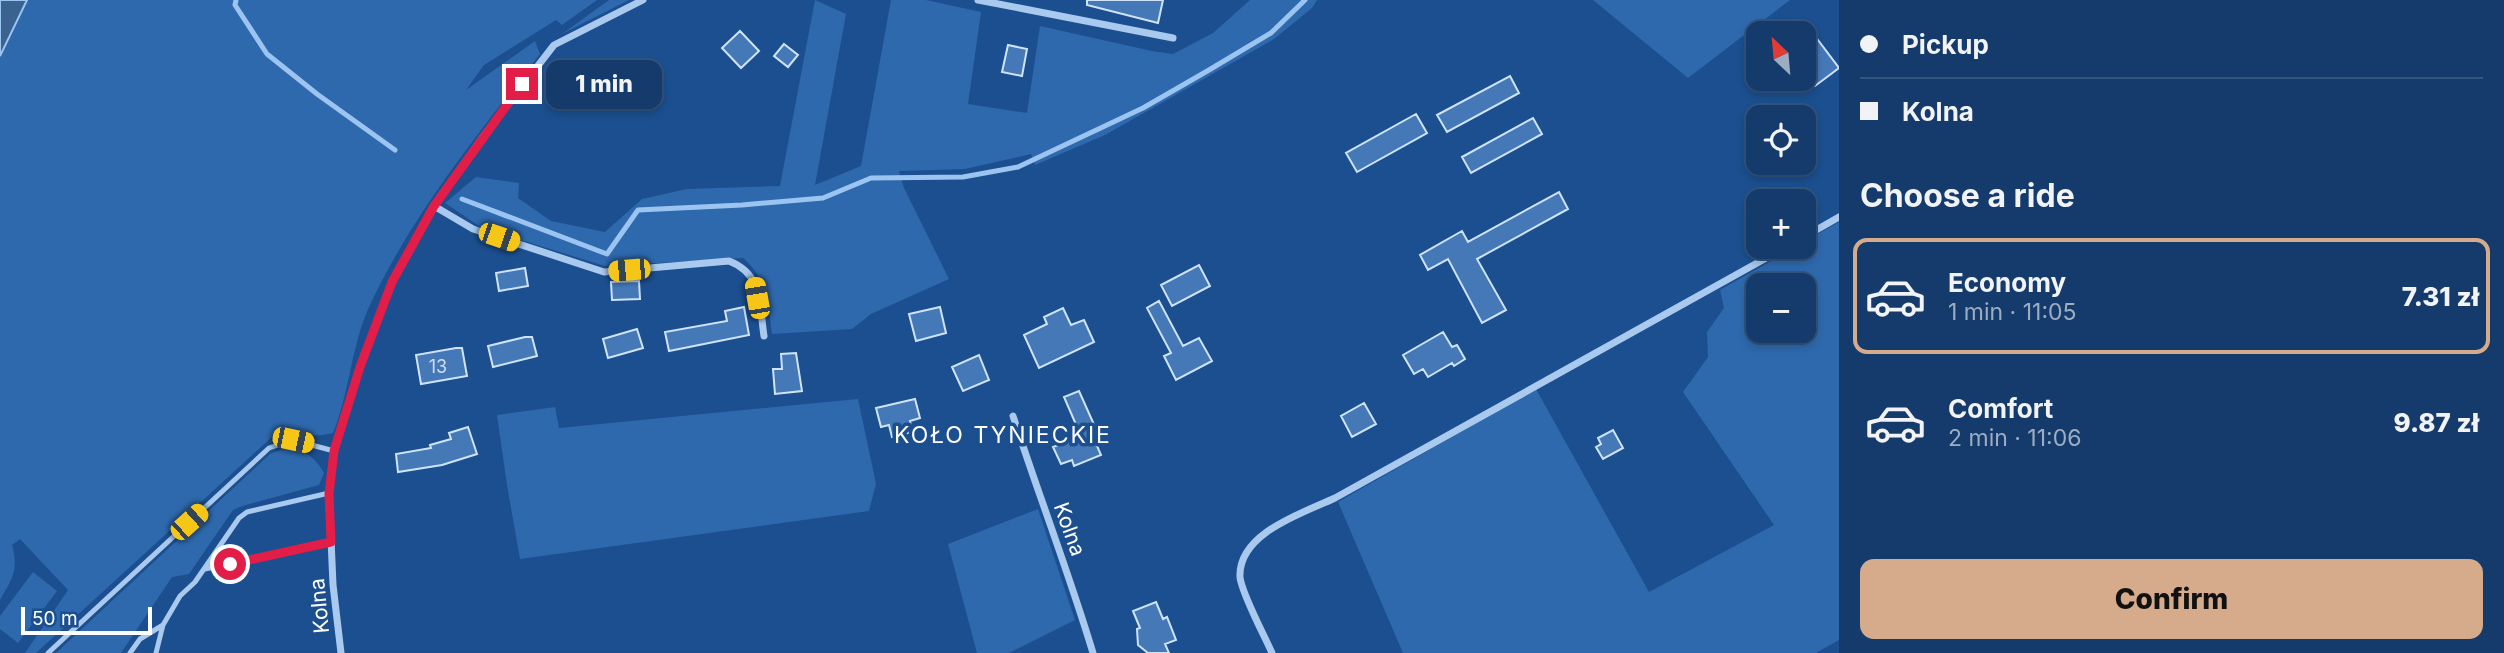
<!DOCTYPE html>
<html lang="en">
<head>
<meta charset="utf-8">
<style>
	body { margin:0; font-family:Inter,sans-serif; background:#214673; color:#f1f3f6; height:100vh; display:flex; flex-direction:column; font-size:26px; white-space:nowrap }
	* { box-sizing:border-box; margin:0 }
	p { font-size:23px; color:#9dadc1 }
	.icon { flex:none; width:38px; height:38px; fill:none; stroke:currentColor; stroke-width:2; stroke-linecap:round; stroke-linejoin:round }
	.map { position:relative; flex:1; overflow:hidden }
	.details { display:flex; flex-direction:column; background:#143b6b; width:665px }
	.details>* { flex:none }
	.banner { display:grid; align-content:center; height:154px; padding:0 21px; background:#143b6b }
	.needle { width:46px; rotate:334deg }
	.tools { position:absolute; left:1746px; top:21px; display:grid; gap:14px }
	.tools a { display:grid; place-items:center; width:70px; height:70px; border-radius:14px; background:#143b6b; box-shadow:0 4px 10px #0003,0 0 0 2px #33557e; font-size:35px }
	.scale { position:absolute; left:21px; bottom:18px; width:131px; box-sizing:border-box; padding-left:7px; border:4px solid #fff; border-top:0; font-size:19px; line-height:24px; white-space:nowrap; color:#fff; -webkit-text-stroke:5px #1b4f8f; paint-order:stroke }
	.end { position:absolute; width:32px; height:32px; margin:-16px; border:9px solid #e11d48; background:#fff; box-shadow:0 0 0 4px #fff }
	.from { border-radius:50% }
	.bubble { position:absolute; height:49px; border-radius:14px; background:#143b6b; box-shadow:0 4px 10px #0003,0 0 0 2px #33557e; font-size:23px; font-weight:800; line-height:49px; text-align:center }
	.car { position:absolute; width:21px; height:42px; margin:-21px -10px; border-radius:9px; box-shadow:0 0 5px 2px #0007; background:linear-gradient(#f5c518 24%,#345 0 40%,#f5c518 0 76%,#345 0 86%,#f5c518 0) }
	.banner b { display:flex; align-items:center; gap:24px; height:66px; font-size:26px }
	.banner b+b { border-top:2px solid #33557e }
	.banner i { width:18px; height:18px; background:#f1f3f6 }
	ul { padding:0; list-style:none }
	li { display:flex; align-items:center; gap:21px; height:116px; margin:0 14px 10px; padding:0 7px; border:4px solid transparent; border-radius:14px }
	li div { flex:1 }
	li b { display:block; font-size:26px }
	li em { font-style:normal; font-weight:800 }
	li.selected { border-color:#d6ab8b }
	li>.icon { width:63px; height:63px; stroke-width:1.5 }
	h2 { padding:0 21px; font-size:32px; line-height:84px }
	.cta { display:flex; gap:14px; margin-top:auto; padding:14px 21px }
	.cta a { flex:1; height:80px; border-radius:14px; background:#d6ab8b; color:#111; font-size:28px; font-weight:800; line-height:80px; text-align:center }
	main { display:flex; flex:1; min-height:0 }
	.map>svg:first-child { display:block }
</style>
</head>
<body>
<main>
<div class="map">
<svg width="1839" height="653" viewBox="0 0 1839 653">
	<rect width="100%" height="100%" fill="#1b4f8f"/>
	<path fill="#2e69ad" fill-rule="evenodd" d="M27,0H597L562,25L556,20L484,65L466,90L535,41L540,54C478,134 413,213 370,305C351,345 350,392 333,433C314,438 293,434 273,436L36,653H25L68,590L20,539L12,545C19,570 12,579 0,600V56Z
		M609,0H629L562,34Z
		M815,0L846,14L815,185L861,166L891,0H926L981,12L968,104L1027,113L1040,26L1152,51L1173,54L1213,33L1250,0H1317L1312,8L1274,39L1105,135L1035,165L1031,154L965,169L899,171L904,188L949,279L871,314L852,329L772,334C768,303 768,280 743,258L605,266L482,228L445,203L476,177L519,183L518,198L551,221L605,232L642,199L687,189L780,186Z
		M1593,0H1790L1688,78Z
		M1839,222V640L1816,653H1403L1338,502L1536,389L1649,592L1774,525L1683,392L1708,357L1707,332L1724,308L1720,290L1796,247H1804V242ZM1759,285H1804V331H1759Z
		M858,399L876,484L869,511L520,559L507,485L497,415L555,407L559,428Z
		M285,448C304,449 315,457 324,473L319,485L242,506L233,510L189,574L172,577L121,653H56L270,454Z
		M1038,509L1075,620L1009,653H977L948,544Z
		M33,572L57,591L18,643L0,629V616Z"/>
	<path fill="#3c6290" stroke="#9cc4f0" stroke-width="2" d="M0,0H27L0,56Z"/>
	<g fill="none" stroke-linecap="round" stroke-linejoin="round">
		<path stroke="#9cc4f0" stroke-width="5" d="M236,0L235,5L267,54L317,94L395,150
			M462,199L607,254L638,210L742,205L823,198L871,178L963,177L1018,167L1143,108L1209,70L1271,33L1305,0"/>
	</g>
	<path fill="#4478b7" stroke="#cfe3fa" stroke-width="2" d="M1087,0H1163L1158,23L1087,5Z
		M740,31L759,51L741,68L722,48Z
		M1818,40L1839,68L1815,86L1804,73V50Z
		M784,44L798,55L788,67L774,56Z
		M1008,45L1027,49L1022,76L1002,72Z
		M1510,76L1519,93L1447,132L1437,115Z
		M1416,114L1427,133L1357,172L1346,153Z
		M1533,118L1542,134L1471,173L1462,157Z
		M1559,192L1568,209L1477,259L1506,310L1482,323L1448,259L1428,270L1420,255L1462,231L1468,242Z
		M1199,265L1210,286L1172,306L1161,285Z
		M525,268L528,286L499,291L496,273Z
		M639,281L640,299L612,300L611,282Z
		M1159,301L1183,346L1199,338L1212,361L1176,380L1164,356L1171,353L1147,308Z
		M744,307L749,335L669,351L665,332L727,321L725,311Z
		M940,307L946,333L916,341L909,314Z
		M1063,308L1071,325L1084,320L1094,342L1039,368L1024,335L1047,324L1044,317Z
		M637,329L643,348L608,358L603,339Z
		M1443,332L1452,347L1457,345L1465,359L1454,366L1452,363L1428,377L1423,369L1414,374L1403,355Z
		M525,337H532L537,356L493,367L488,346Z
		M456,348H462L467,376L421,384L416,355Z
		M796,353L802,391L775,394L773,369H782L781,354Z
		M979,355L989,380L963,391L952,367Z
		M1079,391L1096,429L1087,433L1091,432L1101,455L1074,466L1072,460L1061,464L1053,447L1081,436L1064,397Z
		M915,399L920,418L910,421L912,432L892,437L889,425L881,427L876,408Z
		M1364,403L1376,424L1352,437L1341,416Z
		M468,427L477,454L442,465L398,472L396,454L431,448L430,445L451,439L449,433Z
		M1613,430L1623,448L1603,459L1596,447L1601,444L1598,438Z
		M1156,602L1163,619L1167,617L1176,640L1165,644L1169,653H1148L1138,645L1137,629L1140,628L1133,611Z"/>
	<g fill="none" stroke-linecap="round" stroke-linejoin="round">
		<path stroke="#a9c9ee" stroke-width="5" d="M205,569L331,542
			M48,653L269,448L293,440L334,451
			M130,653L140,639L163,625
			M156,653L163,625L180,596L195,582L239,518L247,512L329,493"/>
		<path stroke="#a9c9ee" stroke-width="7" d="M978,0L1173,38
			M434,206L473,229L604,272L729,261C763,274 759,304 764,336
			M1804,237L1839,217
			M1013,416C1039,496 1069,573 1093,653
			M341,653L333,585L329,493L334,451L360,367L392,282L434,206L482,138L554,45L643,0
			M1272,653C1265,637 1241,592 1240,577C1238,533 1303,513 1335,498L1786,247"/>
	</g>
	<g fill="none" stroke-linecap="round" stroke-linejoin="round">
		<path stroke="#e11d48" stroke-width="9" d="M230,564L331,542L329,494L334,451L360,367L392,282L434,206L522,84"/>
	</g>
	<g text-anchor="middle" dominant-baseline="central" stroke-width="7" stroke-linejoin="round" paint-order="stroke">
		<g font-size="18" fill="#d0dded">
			<text x="438" y="366">13</text>
		</g>
		<g font-size="21" fill="#fff" stroke="#1b4f8f">
			<text transform="translate(1070 529) rotate(70)">Kolna</text>
			<text transform="translate(319 606) rotate(-95)">Kolna</text>
		</g>
		<g font-size="23" letter-spacing="2" fill="#fff" stroke="#1b4f8f">
			<text x="1003" y="435">KOŁO TYNIECKIE</text>
		</g>
	</g>
</svg>
<div class="tools">
<a><svg class="needle" viewBox="-14 -14 28 28"><path d="M0-13l5 13h-10z" fill="#e53935"/><path d="M0 13l5-13h-10z" fill="#9dadc1"/></svg></a>
<a><svg class="icon" aria-label="locate" viewBox="0 0 24 24"><circle cx="12" cy="12" r="6"/><path d="M12 2v4M12 18v4M2 12h4M18 12h4"/></svg></a>
<a>+</a>
<a>−</a>
</div>
<div class="scale">50 m</div>
<i class="end from" style="left:230px;top:564px"></i>
<i class="end" style="left:522px;top:84px"></i>
<div class="bubble" style="left:546px;top:60px;width:116px">1 min</div>
<i class="car" style="left:499px;top:237px;rotate:109deg"></i>
<i class="car" style="left:629px;top:270px;rotate:265deg"></i>
<i class="car" style="left:757px;top:298px;rotate:350deg"></i>
<i class="car" style="left:293px;top:440px;rotate:102deg"></i>
<i class="car" style="left:189px;top:522px;rotate:48deg"></i>
</div>
<section class="details">
<div class="banner">
<b><i class="from"></i>Pickup</b>
<b><i></i>Kolna</b>
</div>
<h2>Choose a ride</h2>
<ul>
<li class="selected"><svg class="icon" aria-label="car" viewBox="0 0 24 24"><path d="M5 17H2v-5l4-1 3-4h7l3 4 3 1v5h-3M9 17h6M6 11h13"/><circle cx="7" cy="17" r="2"/><circle cx="17" cy="17" r="2"/></svg><div><b>Economy</b><p>1 min · 11:05</p></div><em>7.31 zł</em></li>
<li><svg class="icon" aria-label="car" viewBox="0 0 24 24"><path d="M5 17H2v-5l4-1 3-4h7l3 4 3 1v5h-3M9 17h6M6 11h13"/><circle cx="7" cy="17" r="2"/><circle cx="17" cy="17" r="2"/></svg><div><b>Comfort</b><p>2 min · 11:06</p></div><em>9.87 zł</em></li>
</ul>
<div class="cta"><a>Confirm</a></div>
</section>
</main>
</body>
</html>
